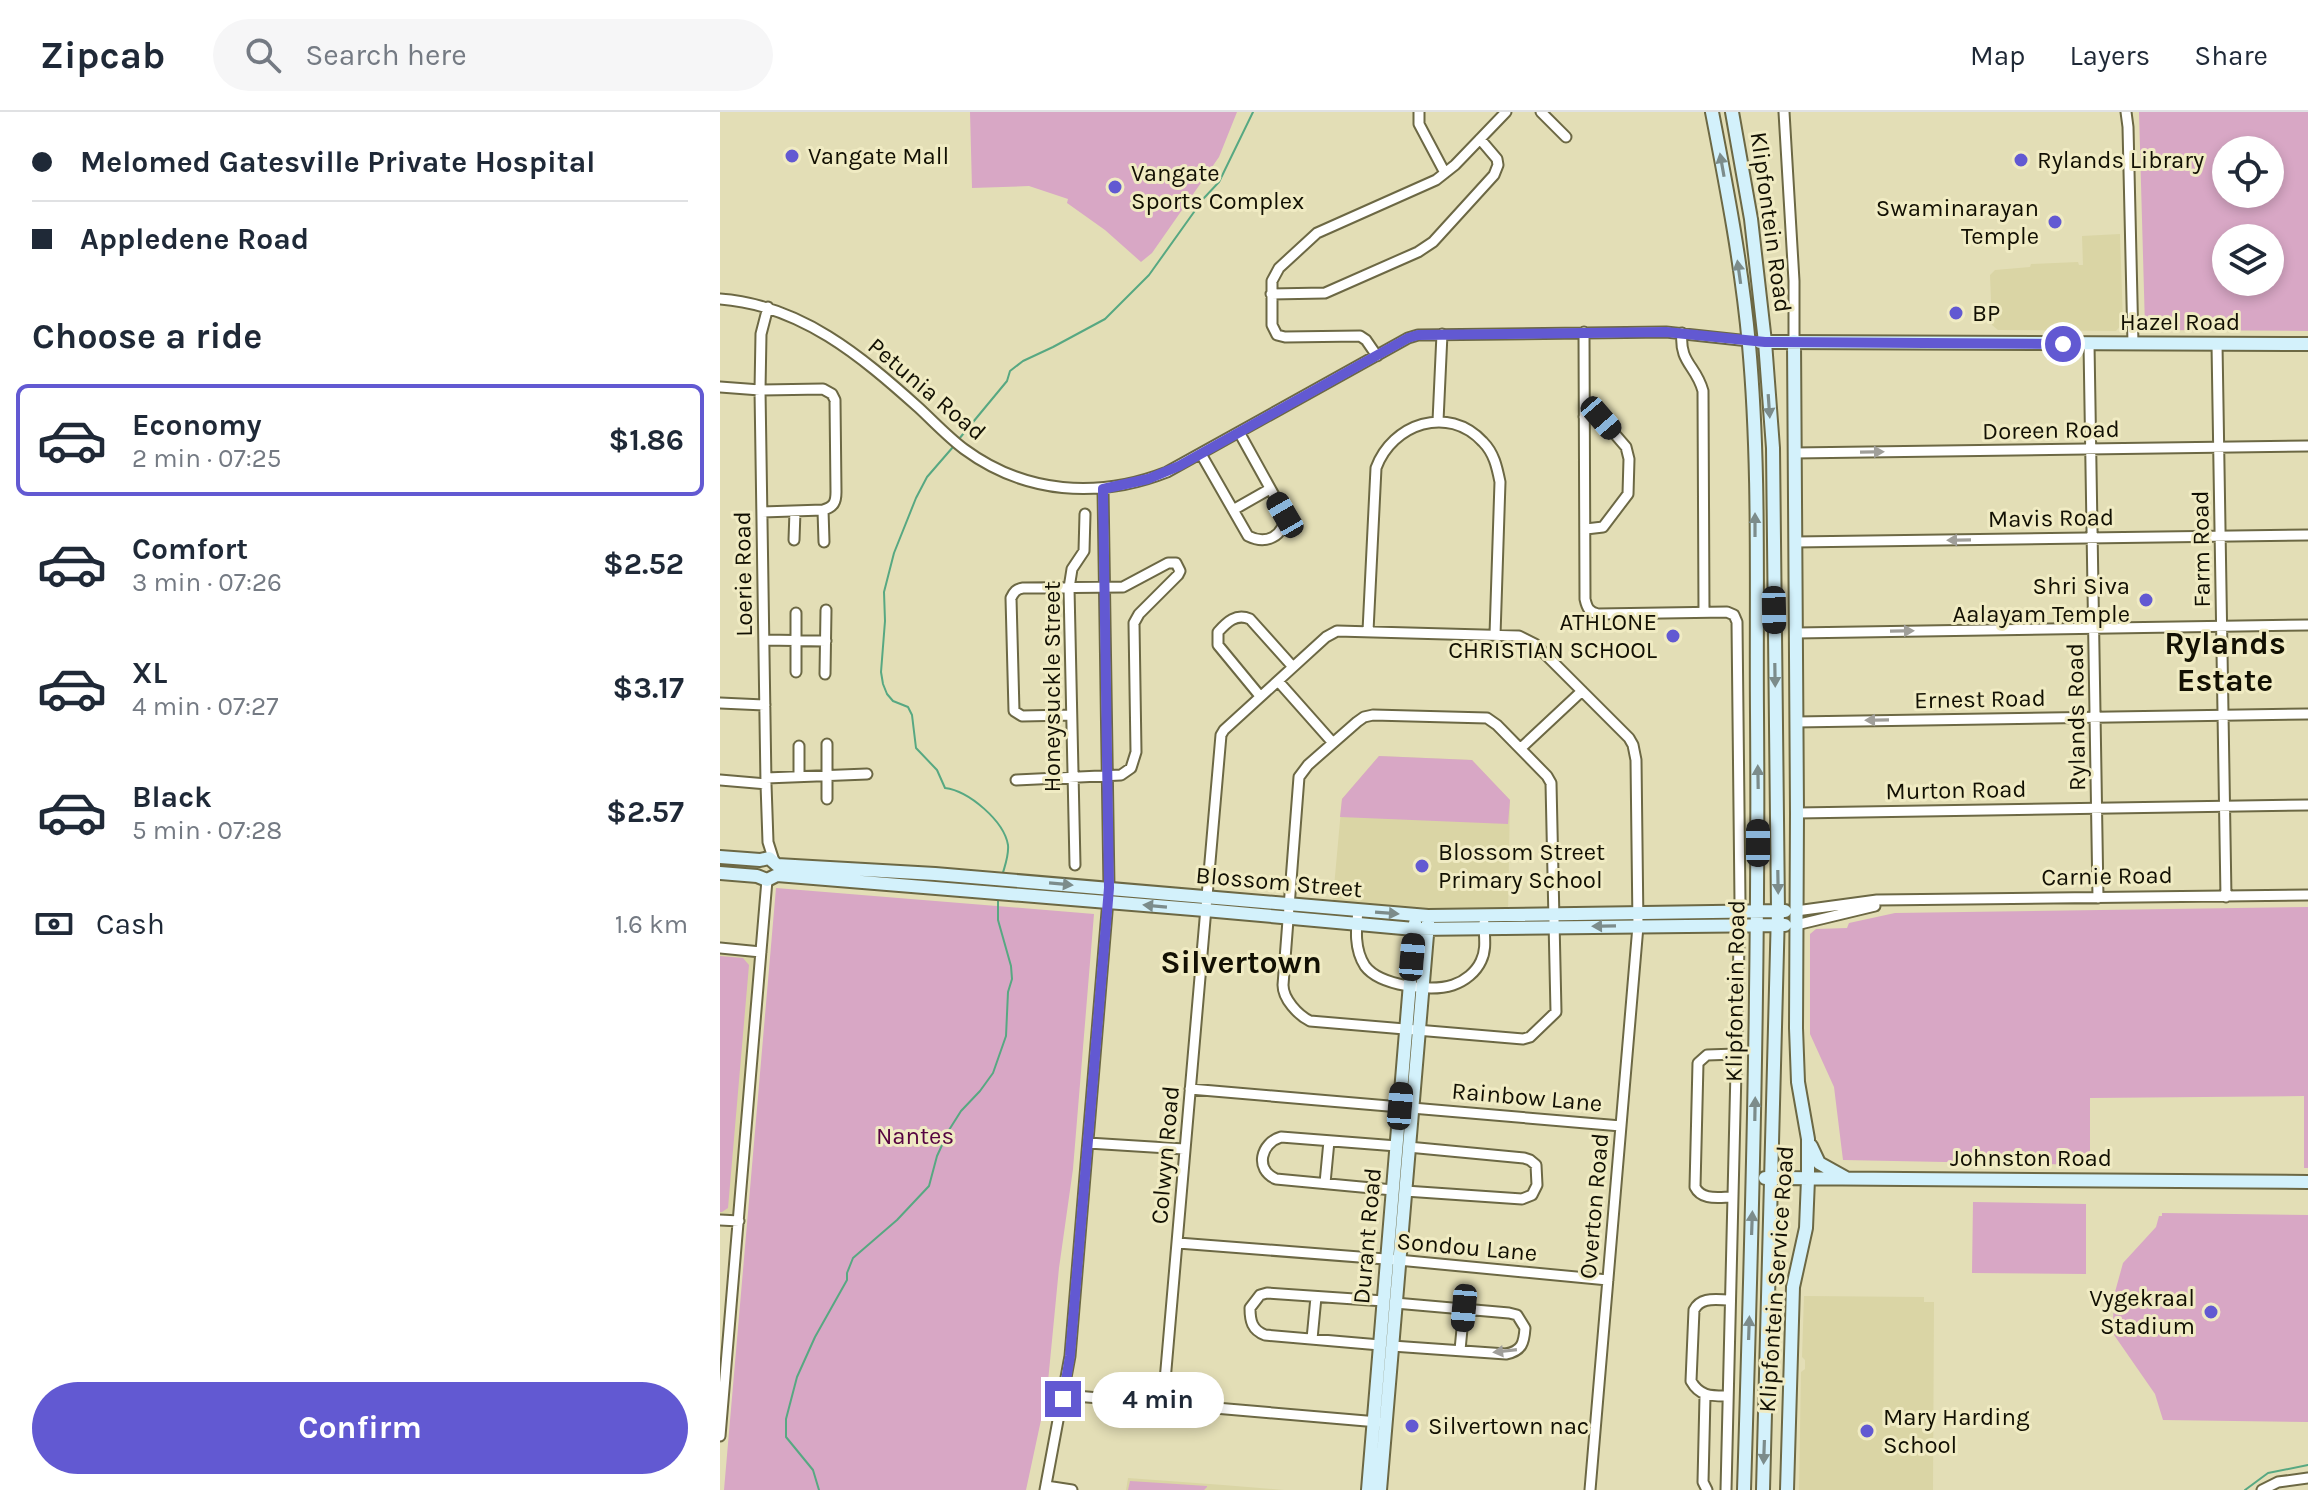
<!DOCTYPE html>
<html lang="en">
<head>
<meta charset="utf-8">
<style>
	body { margin:0; font-family:Karla,sans-serif; background:#f6f6f7; color:#1f2937; height:100vh; display:flex; flex-direction:column; font-size:30px; white-space:nowrap }
	* { box-sizing:border-box; margin:0 }
	p { font-size:26px; color:#747a83 }
	.icon { flex:none; width:44px; height:44px; fill:none; stroke:currentColor; stroke-width:2; stroke-linecap:round; stroke-linejoin:round }
	.map { position:relative; flex:1; overflow:hidden }
	.panel { display:flex; flex-direction:column; background:#fff; width:720px }
	.panel>* { flex:none }
	.hud { display:grid; align-content:center; height:176px; padding:0 32px; background:#fff }
	.buttons { position:absolute; left:1492px; top:24px; display:grid; gap:16px }
	.buttons a { display:grid; place-items:center; width:72px; height:72px; border-radius:50%; background:#fff; box-shadow:0 4px 12px #0003; font-size:40px }
	.end { position:absolute; width:36px; height:36px; margin:-18px; border:10px solid #6259d2; background:#fff; box-shadow:0 0 0 4px #fff }
	.from { border-radius:50% }
	.bubble { position:absolute; height:56px; border-radius:28px; background:#fff; box-shadow:0 4px 12px #0003; font-size:26px; font-weight:700; line-height:56px; text-align:center }
	.car { position:absolute; width:24px; height:48px; margin:-24px -12px; border-radius:10px; box-shadow:0 0 6px 2px #0007; background:linear-gradient(#222 24%,#8ab4d8 0 40%,#222 0 76%,#8ab4d8 0 86%,#222 0) }
	.hud b { display:flex; align-items:center; gap:28px; height:76px; font-size:30px }
	.hud b+b { border-top:2px solid #e0e1e3 }
	.hud i { width:20px; height:20px; background:#1f2937 }
	ul { padding:0; list-style:none }
	li { display:flex; align-items:center; gap:24px; height:112px; margin:0 16px 12px; padding:0 16px; border:4px solid transparent; border-radius:12px }
	li div { flex:1 }
	li b { display:block; font-size:30px }
	li em { font-style:normal; font-weight:700 }
	li.selected { border-color:#6259d2 }
	li>.icon { width:72px; height:72px; stroke-width:1.5 }
	h2 { padding:0 32px; font-size:36px; line-height:96px }
	.pay { display:flex; align-items:center; gap:20px; height:88px; padding:0 32px; font-size:30px }
	.pay p { margin-inline-start:auto }
	.cta { display:flex; gap:16px; margin-top:auto; padding:16px 32px }
	.cta a { flex:1; height:92px; border-radius:48px; background:#6259d2; color:#fff; font-size:32px; font-weight:700; line-height:92px; text-align:center }
	header { display:flex; align-items:center; gap:48px; box-sizing:border-box; height:112px; padding:0 40px; background:#fff; border-bottom:2px solid #e0e1e3 }
	header strong { font-size:38px }
	nav { display:flex; gap:44px; margin-inline-start:auto; font-size:28px }
	.search { width:560px; height:72px; background:#f6f6f7; display:flex; align-items:center; gap:20px; box-sizing:border-box; padding:0 28px; border-radius:44px; color:#747a83; font-size:30px }
	main { display:flex; flex:1; min-height:0 }
	.map>svg:first-child { display:block }
</style>
</head>
<body>
<header>
<strong>Zipcab</strong>
<div class="search"><svg class="icon" aria-label="search" viewBox="0 0 24 24"><circle cx="10" cy="10" r="6"/><path d="M15 15l6 6"/></svg>Search here</div>
<nav><a>Map</a><a>Layers</a><a>Share</a></nav>
</header>
<main>
<section class="panel">
<div class="hud">
<b><i class="from"></i>Melomed Gatesville Private Hospital</b>
<b><i></i>Appledene Road</b>
</div>
<h2>Choose a ride</h2>
<ul>
<li class="selected"><svg class="icon" aria-label="car" viewBox="0 0 24 24"><path d="M5 17H2v-5l4-1 3-4h7l3 4 3 1v5h-3M9 17h6M6 11h13"/><circle cx="7" cy="17" r="2"/><circle cx="17" cy="17" r="2"/></svg><div><b>Economy</b><p>2 min · 07:25</p></div><em>$1.86</em></li>
<li><svg class="icon" aria-label="car" viewBox="0 0 24 24"><path d="M5 17H2v-5l4-1 3-4h7l3 4 3 1v5h-3M9 17h6M6 11h13"/><circle cx="7" cy="17" r="2"/><circle cx="17" cy="17" r="2"/></svg><div><b>Comfort</b><p>3 min · 07:26</p></div><em>$2.52</em></li>
<li><svg class="icon" aria-label="car" viewBox="0 0 24 24"><path d="M5 17H2v-5l4-1 3-4h7l3 4 3 1v5h-3M9 17h6M6 11h13"/><circle cx="7" cy="17" r="2"/><circle cx="17" cy="17" r="2"/></svg><div><b>XL</b><p>4 min · 07:27</p></div><em>$3.17</em></li>
<li><svg class="icon" aria-label="car" viewBox="0 0 24 24"><path d="M5 17H2v-5l4-1 3-4h7l3 4 3 1v5h-3M9 17h6M6 11h13"/><circle cx="7" cy="17" r="2"/><circle cx="17" cy="17" r="2"/></svg><div><b>Black</b><p>5 min · 07:28</p></div><em>$2.57</em></li>
</ul>
<div class="pay"><svg class="icon" aria-label="cash" viewBox="0 0 24 24"><path d="M3 7h18v10H3z"/><circle cx="12" cy="12" r="2"/></svg>Cash<p>1.6 km</p></div>
<div class="cta"><a>Confirm</a></div>
</section>
<div class="map">
<svg width="1588" height="1378" viewBox="0 0 1588 1378">
	<rect width="100%" height="100%" fill="#e3deb6"/>
	<path fill="#dad5a5" d="M1400,122L1403,211L1396,219L1278,218L1272,213L1270,163L1275,158L1310,155L1311,152L1358,150L1359,153H1363L1362,124Z
		M659,644L752,648L790,688L788,803L612,797L622,687Z
		M0,836L41,840L19,1109L0,1108Z
		M1084,1184L1204,1185V1190H1214L1213,1378H1079L1081,1260L1085,1257V1248L1082,1245Z
		M408,1366L503,1373L564,1378H406Z"/>
	<path fill="#d8a7c5" fill-rule="evenodd" d="M250,0H517L499,45L432,141L421,150L385,118L347,91L348,87L309,74L252,76Z
		M1419,0H1588V219L1429,218L1425,215ZM1506,38H1550V82H1506ZM1506,126H1550V170H1506Z
		M659,644L752,648L790,688L788,712L620,705L622,687Z
		M56,776L374,802L353,1057L339,1156L327,1280L306,1378H4Z
		M1588,795V1056H1584V984L1370,986V1053L1123,1048L1114,975L1090,922V822L1096,817L1127,816L1129,811L1175,801Z
		M0,844L23,846L29,853L8,1096L2,1100H0Z
		M1253,1090L1366,1092V1162L1252,1161Z
		M1442,1101L1588,1103V1310L1443,1308L1435,1282L1392,1220L1395,1180L1403,1151L1436,1115L1439,1104H1442Z
		M410,1369L487,1374V1375L484,1378H408Z"/>
	<g fill="none" stroke-linecap="round" stroke-linejoin="round">
		<path stroke="#57a882" stroke-width="2" d="M239,327L287,269L290,259L303,249L333,235L385,207L429,163L484,86L499,70L533,0
			M233,335L207,365L196,386L174,441L164,480L165,509L161,560L163,572L167,582L173,589L188,595L192,603L196,636L217,658L225,676C249,679 284,709 288,733C289,744 285,753 282,764
			M99,1378L93,1358L66,1325V1307L77,1265L95,1225L127,1168V1161L133,1146L177,1108L209,1074L217,1044L229,1018L241,999L260,979L273,961L286,924L288,880L292,867L291,854L278,808V786
			M1525,1378L1548,1361L1588,1353"/>
		<defs>
			<path id="street" d="M699,0V12L725,61
				M821,0L846,25
				M1064,0L1074,169V229
				M1406,0L1408,15L1413,232
				M551,182L605,181L698,140L713,130L774,63L778,53L777,47L760,27
				M0,187C81,193 141,244 199,296C214,310 228,325 244,337C305,382 378,387 447,360L688,226L698,223L946,220L1029,229
				M48,195L41,222L40,278L46,672L48,730L54,749
				M864,220L865,487C867,496 869,500 878,502L1007,500L1014,503L1017,510L1020,790L1006,1378
				M962,221C959,251 976,253 983,279L984,500
				M1369,232L1378,786
				M1497,232L1506,785
				M657,244L646,228L640,224L565,225L557,223L552,213V169L559,156L597,121L716,68L735,53L786,0
				M0,275L40,278L103,277L112,282L115,288L116,380C116,390 114,395 103,398L42,400
				M864,305H879L881,306L906,335L909,347L908,382L883,415L866,417
				M718,309L722,222
				M1074,341L1588,334
				M481,342L528,424C546,433 564,425 565,403L519,320
				M103,398L104,430
				M513,398L550,377
				M74,428L75,399
				M1075,430L1588,423
				M76,501V560
				M648,519L656,356C672,312 728,292 763,330C774,341 777,355 780,370L775,523
				M1076,521L1588,513
				M44,528L106,529
				M105,562L106,498
				M558,569L613,631
				M540,584L498,533V520C507,510 516,501 530,507L573,555
				M0,591L45,593
				M653,603L767,606L777,613L827,664L831,671L836,900L810,925L803,927L590,909C578,903 563,887 563,873L579,665L588,653L637,610L644,605Z
				M1076,610L1588,602
				M801,636L862,579
				M79,664V634
				M46,666L147,662
				M0,668L46,672
				M296,668L401,663L411,656L416,640L414,511L419,502L458,463L460,459L456,451H448L403,475L303,476C296,477 294,480 291,486L294,599L302,604L351,603
				M107,687V632
				M1077,701L1588,693
				M355,753L349,476L352,457L364,439L365,402
				M638,799C636,817 634,837 645,854C660,874 711,880 733,873C745,869 756,860 761,849C767,837 764,824 764,811
				M1076,799L1157,788L1588,783
				M1076,813L1155,794
				M0,836L41,840
				M470,977L901,1014
				M368,1031L464,1037
				M605,1071L609,1029
				M673,1078L556,1067C534,1057 541,1031 561,1025L677,1034
				M685,1079L802,1087L812,1083L817,1073L816,1053L810,1048L804,1046L688,1035
				M1013,1085C999,1085 982,1089 975,1075L978,951L987,943L1016,942
				M0,1108L19,1109
				M458,1131L678,1148L888,1168
				M592,1227L596,1185
				M660,1233L545,1223C532,1218 530,1209 530,1196L540,1183L547,1181L664,1189
				M672,1234L786,1242C802,1239 804,1231 805,1216L797,1203L789,1201L675,1191
				M740,1238L744,1196
				M344,1283L658,1310
				M985,1284L983,1370L987,1378
				M1008,1284C992,1284 980,1285 971,1269L974,1198C981,1184 997,1188 1010,1188
				M443,1292L501,623L504,618L606,525L617,519L799,524L815,532L909,626L913,633L916,648L918,814L870,1378
				M0,1324L47,768
				M326,1374L352,1378
				M325,1378L350,1244L389,776L383,377
				M1542,1378L1558,1370L1588,1366"/>
			<path id="secondary" d="M992,0C1007,77 1022,155 1029,233C1040,355 1036,479 1037,601C1039,860 1032,1119 1024,1378
				M1012,0L1031,107L1045,230L1053,336L1058,799L1043,1378
				M1040,230L1588,232
				M0,745L40,748L49,746L57,753
				M57,753L215,762L708,804L1065,799
				M0,761L37,764L47,768L57,763
				M57,763L485,798L694,817L1065,813
				M1091,1034L1099,1051L1126,1066
				M1045,1066L1588,1070
				M648,1378L695,811
				M660,1378L708,811
				M1067,1378L1073,1175L1086,1116L1088,1067V1027L1078,970L1076,916L1077,701L1074,229"/>
		</defs>
		<use href="#street" stroke="#6c6844" stroke-width="13"/>
		<use href="#secondary" stroke="#6c6844" stroke-width="16"/>
		<use href="#street" stroke="#fff" stroke-width="9"/>
		<use href="#secondary" stroke="#d3f1fb" stroke-width="12"/>
	</g>
	<defs><path id="oneway-solid" d="M-6-.8H1V-3.2L6.5 0L1 3.2V.8H-6Z" transform="scale(2)"/></defs>
	<g fill="#7c8c8b">
		<use href="#oneway-solid" transform="translate(1002 53) rotate(-100)"/>
		<use href="#oneway-solid" transform="translate(1019 160) rotate(-98)"/>
		<use href="#oneway-solid" transform="translate(1049 294) rotate(86)"/>
		<use href="#oneway-solid" transform="translate(1035 413) rotate(-90)"/>
		<use href="#oneway-solid" transform="translate(1055 563) rotate(89)"/>
		<use href="#oneway-solid" transform="translate(1038 665) rotate(-91)"/>
		<use href="#oneway-solid" transform="translate(1058 770) rotate(89)"/>
		<use href="#oneway-solid" transform="translate(341 772) rotate(5)"/>
		<use href="#oneway-solid" transform="translate(435 794) rotate(-175)"/>
		<use href="#oneway-solid" transform="translate(667 801) rotate(4)"/>
		<use href="#oneway-solid" transform="translate(884 814) rotate(179)"/>
		<use href="#oneway-solid" transform="translate(1035 997) rotate(-89)"/>
		<use href="#oneway-solid" transform="translate(1032 1111) rotate(-88)"/>
		<use href="#oneway-solid" transform="translate(1029 1216) rotate(-88)"/>
		<use href="#oneway-solid" transform="translate(1044 1340) rotate(92)"/>
	</g>
	<g fill="#a09f9a">
		<use href="#oneway-solid" transform="translate(1152 340) rotate(-1)"/>
		<use href="#oneway-solid" transform="translate(1239 428) rotate(179)"/>
		<use href="#oneway-solid" transform="translate(1182 519) rotate(-1)"/>
		<use href="#oneway-solid" transform="translate(1157 608) rotate(179)"/>
		<use href="#oneway-solid" transform="translate(785 1239) rotate(173)"/>
	</g>
	<g fill="none" stroke-linecap="round" stroke-linejoin="round">
		<path stroke="#6259d2" stroke-width="10" d="M343,1287L350,1244L389,776L383,377L428,367L459,354L688,226L698,223L946,220L1045,230L1343,232"/>
	</g>
	<g fill="#6259d2" stroke="#f0ebc3" stroke-width="3">
		<circle cx="72" cy="44" r="8"/>
		<circle cx="1301" cy="48" r="8"/>
		<circle cx="395" cy="75" r="8"/>
		<circle cx="1335" cy="110" r="8"/>
		<circle cx="1236" cy="201" r="8"/>
		<circle cx="1426" cy="488" r="8"/>
		<circle cx="953" cy="524" r="8"/>
		<circle cx="702" cy="754" r="8"/>
		<circle cx="1491" cy="1200" r="8"/>
		<circle cx="692" cy="1314" r="8"/>
		<circle cx="1147" cy="1319" r="8"/>
	</g>
	<g text-anchor="middle" dominant-baseline="central" stroke-width="6" stroke-linejoin="round" paint-order="stroke">
		<g font-size="24" fill="#121003" stroke="#f0ebc3" text-anchor="start">
			<text x="88" y="44">Vangate Mall</text>
			<text x="1317" y="48">Rylands Library</text>
			<text x="411" y="61">Vangate<tspan x="411" dy="28">Sports Complex</tspan></text>
			<text x="1319" y="96" text-anchor="end">Swaminarayan<tspan x="1319" dy="28">Temple</tspan></text>
			<text x="1252" y="201">BP</text>
			<text x="1410" y="474" text-anchor="end">Shri Siva<tspan x="1410" dy="28">Aalayam Temple</tspan></text>
			<text x="937" y="510" text-anchor="end">ATHLONE<tspan x="937" dy="28">CHRISTIAN SCHOOL</tspan></text>
			<text x="718" y="740">Blossom Street<tspan x="718" dy="28">Primary School</tspan></text>
			<text x="1475" y="1186" text-anchor="end">Vygekraal<tspan x="1475" dy="28">Stadium</tspan></text>
			<text x="1163" y="1305">Mary Harding<tspan x="1163" dy="28">School</tspan></text>
			<text x="708" y="1314">Silvertown nac</text>
		</g>
		<g font-size="24" fill="#121003" stroke="#f0ebc3">
			<text transform="translate(1051 110) rotate(82)">Klipfontein Road</text>
			<text x="1460" y="210">Hazel Road</text>
			<text transform="translate(207 277) rotate(40)">Petunia Road</text>
			<text transform="translate(1331 318) rotate(-1)">Doreen Road</text>
			<text transform="translate(1331 406) rotate(-1)">Mavis Road</text>
			<text transform="translate(1481 437) rotate(-91)">Farm Road</text>
			<text transform="translate(23 462) rotate(-91)">Loerie Road</text>
			<text transform="translate(332 575) rotate(-90)">Honeysuckle Street</text>
			<text transform="translate(1260 587) rotate(-1)">Ernest Road</text>
			<text transform="translate(1356 605) rotate(-91)">Rylands Road</text>
			<text transform="translate(1236 678) rotate(-1)">Murton Road</text>
			<text transform="translate(1387 764) rotate(-1)">Carnie Road</text>
			<text transform="translate(559 770) rotate(5)">Blossom Street</text>
			<text transform="translate(1015 879) rotate(-89)">Klipfontein Road</text>
			<text transform="translate(807 985) rotate(5)">Rainbow Lane</text>
			<text transform="translate(445 1043) rotate(-85)">Colwyn Road</text>
			<text x="1311" y="1046">Johnston Road</text>
			<text transform="translate(874 1094) rotate(-85)">Overton Road</text>
			<text transform="translate(647 1124) rotate(-85)">Durant Road</text>
			<text transform="translate(747 1135) rotate(5)">Sondou Lane</text>
			<text transform="translate(1056 1167) rotate(-86)">Klipfontein Service Road</text>
		</g>
		<g font-size="24" fill="#560341" stroke="#f0ebc3">
			<text x="195" y="1024">Nantes</text>
		</g>
		<g font-size="32" font-weight="bold" fill="#121003" stroke="#f0ebc3">
			<text x="1505" y="531">Rylands<tspan x="1505" dy="37">Estate</tspan></text>
			<text x="521" y="850">Silvertown</text>
		</g>
	</g>
</svg>
<div class="buttons">
<a><svg class="icon" aria-label="locate" viewBox="0 0 24 24"><circle cx="12" cy="12" r="6"/><path d="M12 2v4M12 18v4M2 12h4M18 12h4"/></svg></a>
<a><svg class="icon" aria-label="layers" viewBox="0 0 24 24"><path d="M12 4l9 5-9 5-9-5zM3 14l9 5 9-5"/></svg></a>
</div>
<i class="end from" style="left:1343px;top:232px"></i>
<i class="end" style="left:343px;top:1287px"></i>
<div class="bubble" style="left:372px;top:1260px;width:132px">4 min</div>
<i class="car" style="left:881px;top:306px;rotate:139deg"></i>
<i class="car" style="left:565px;top:403px;rotate:330deg"></i>
<i class="car" style="left:1054px;top:498px;rotate:179deg"></i>
<i class="car" style="left:1038px;top:731px;rotate:0deg"></i>
<i class="car" style="left:692px;top:845px;rotate:5deg"></i>
<i class="car" style="left:680px;top:994px;rotate:5deg"></i>
<i class="car" style="left:744px;top:1196px;rotate:185deg"></i>
</div>
</main>
</body>
</html>
